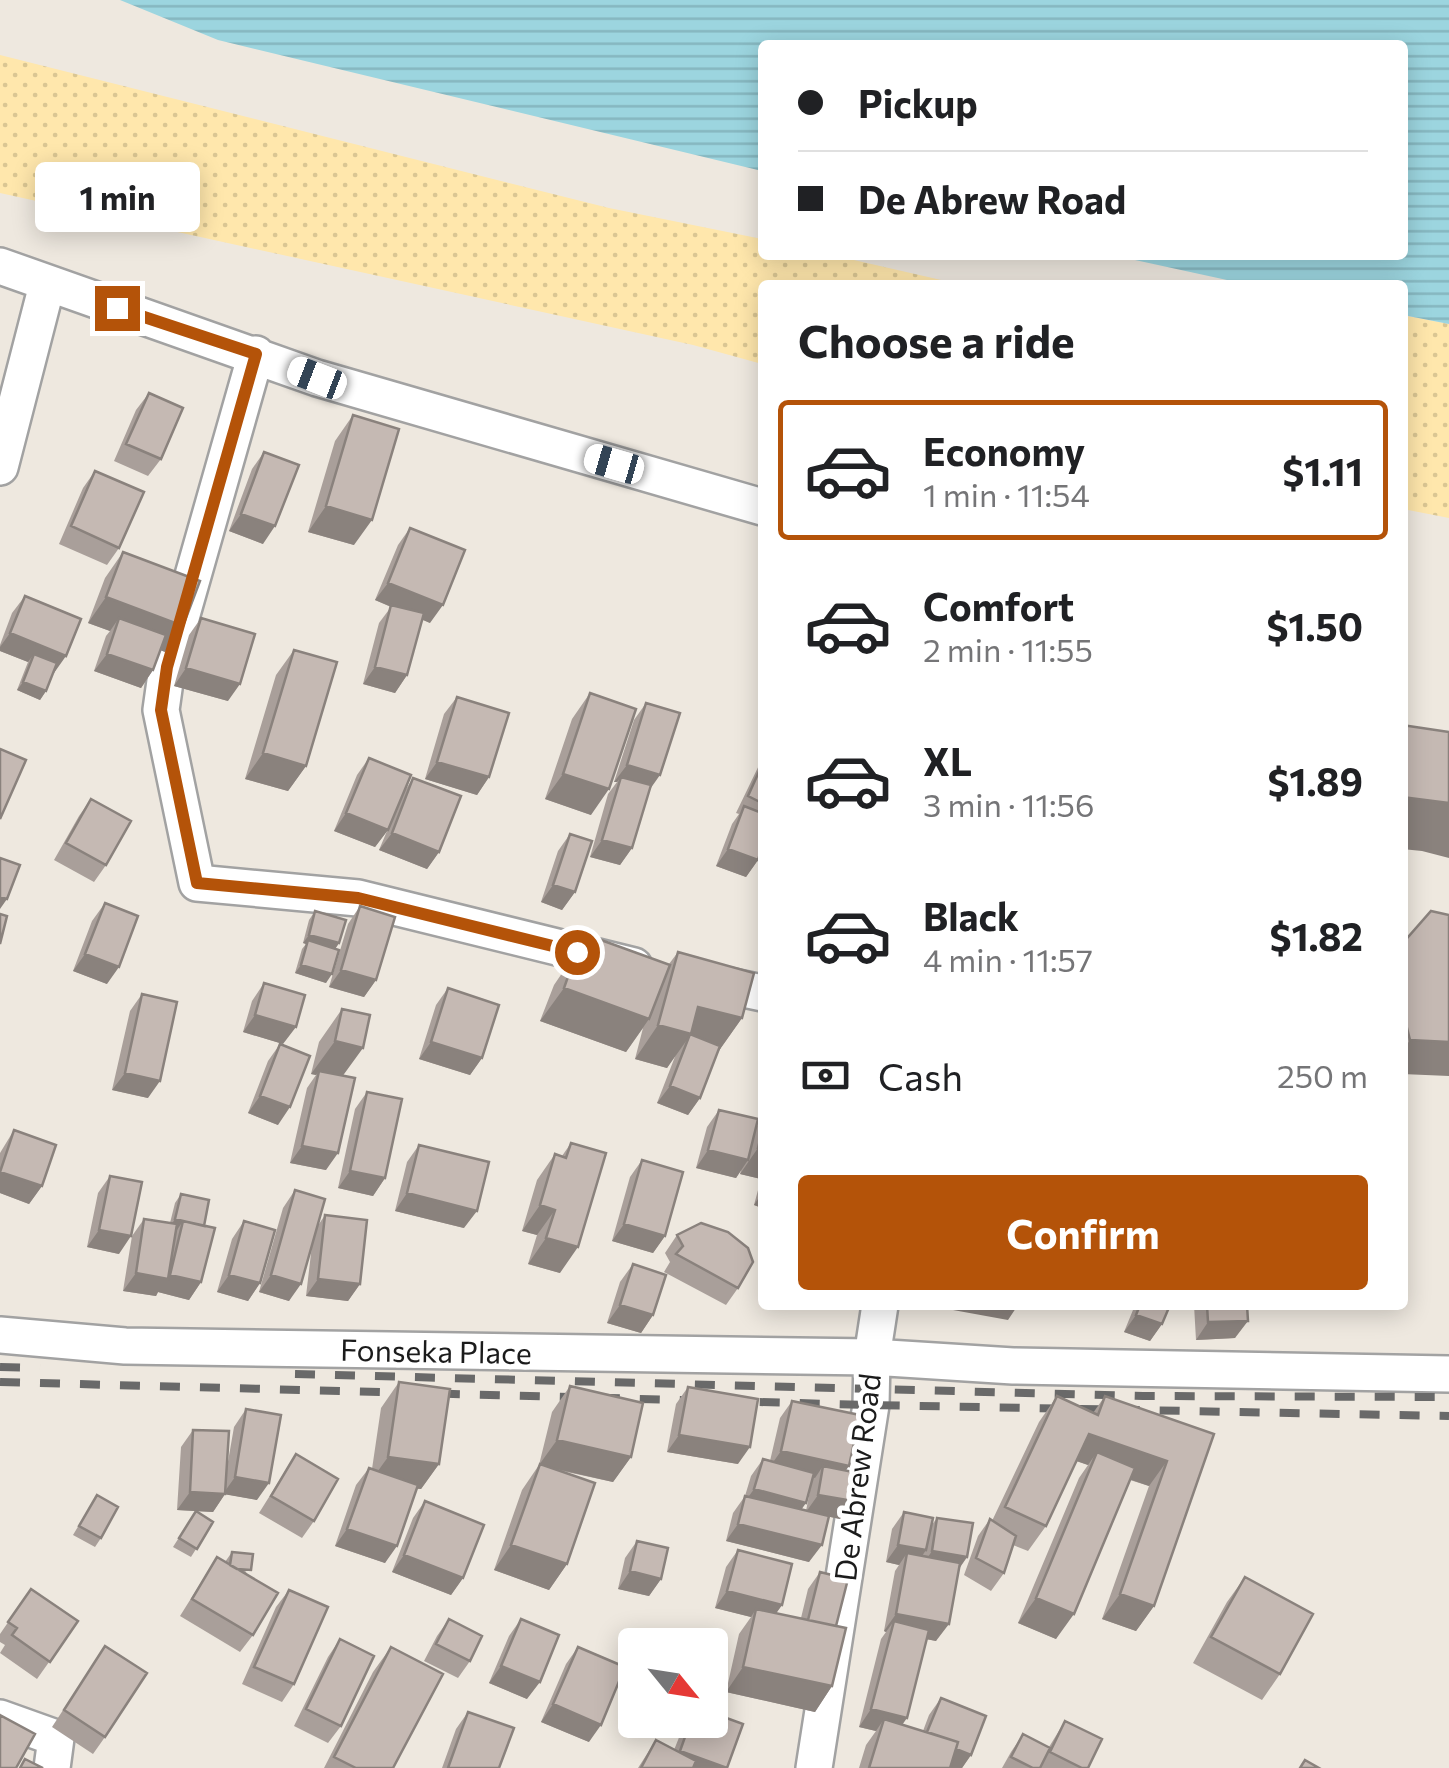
<!DOCTYPE html>
<html lang="en">
<head>
<meta charset="utf-8">
<style>
	body { margin:0; font-family:Commissioner,sans-serif; background:#f2f2f2; color:#202124; height:100vh; display:flex; flex-direction:column; font-size:38px; white-space:nowrap }
	* { box-sizing:border-box; margin:0 }
	p { font-size:32px; color:#757577 }
	.icon { flex:none; width:55px; height:55px; fill:none; stroke:currentColor; stroke-width:2; stroke-linecap:round; stroke-linejoin:round }
	.map { position:relative; flex:1; overflow:hidden }
	.sheet { position:absolute; left:758px; top:280px; width:650px; height:1030px; display:flex; flex-direction:column; background:#fff; border-radius:10px; box-shadow:0 5px 25px #0003 }
	.sheet>* { flex:none }
	.guide { position:absolute; left:758px; top:40px; width:650px; height:220px; border-radius:10px; box-shadow:0 5px 25px #0003; display:grid; align-content:center; height:220px; padding:0 40px; background:#fff }
	.needle { width:65px; rotate:120deg }
	.tools { position:absolute; left:618px; top:1628px; display:grid; gap:20px }
	.tools a { display:grid; place-items:center; width:110px; height:110px; border-radius:10px; background:#fff; box-shadow:0 5px 25px #0003; font-size:50px }
	.end { position:absolute; width:45px; height:45px; margin:-22px; border:12px solid #b45309; background:#fff; box-shadow:0 0 0 5px #fff }
	.from { border-radius:50% }
	.bubble { position:absolute; height:70px; border-radius:10px; background:#fff; box-shadow:0 5px 25px #0003; font-size:32px; font-weight:700; line-height:70px; text-align:center }
	.car { position:absolute; width:30px; height:60px; margin:-30px -15px; border-radius:12px; box-shadow:0 0 8px 2px #0007; background:linear-gradient(#fff 24%,#345 0 40%,#fff 0 76%,#345 0 86%,#fff 0) }
	.guide b { display:flex; align-items:center; gap:35px; height:95px; font-size:38px }
	.guide b+b { border-top:2px solid #e0e0e0 }
	.guide i { width:25px; height:25px; background:#202124 }
	ul { padding:0; list-style:none }
	li { display:flex; align-items:center; gap:30px; height:140px; margin:0 20px 15px; padding:0 20px; border:5px solid transparent; border-radius:10px }
	li div { flex:1 }
	li b { display:block; font-size:38px }
	li em { font-style:normal; font-weight:700 }
	li.active { border-color:#b45309 }
	li>.icon { width:90px; height:90px; stroke-width:1.5 }
	h2 { padding:0 40px; font-size:45px; line-height:120px }
	.pay { display:flex; align-items:center; gap:25px; height:110px; padding:0 40px; font-size:38px }
	.pay p { margin-inline-start:auto }
	.cta { display:flex; gap:20px; margin-top:auto; padding:20px 40px }
	.cta a { flex:1; height:115px; border-radius:10px; background:#b45309; color:#fff; font-size:40px; font-weight:700; line-height:115px; text-align:center }
	.map>svg:first-child { display:block }
</style>
</head>
<body>
<div class="map">
<svg width="1449" height="1768" viewBox="0 0 1449 1768">
	<defs>
		<pattern id="sand-dots" width="8" height="8" patternUnits="userSpaceOnUse" patternTransform="scale(2.5)"><rect width="8" height="8" fill="#ffe7ac"/><path d="M2 2h.1M6 6h.1" fill="none" stroke="#dac693" stroke-width="1.8" stroke-linecap="round"/></pattern>
		<pattern id="water-rules" width="6" height="5" patternUnits="userSpaceOnUse" patternTransform="scale(2.5)"><rect width="6" height="5" fill="#9cd5df"/><path d="M0 2.5h6" fill="none" stroke="#86b6bf"/></pattern>
	</defs>
	<rect width="100%" height="100%" fill="#eee8df"/>
	<path fill="url(#sand-dots)" d="M0,55L609,208L762,239V255H832L963,285H762V364L693,345L0,193Z
		M1402,315L1449,324V518L1403,509Z"/>
	<path fill="url(#water-rules)" d="M120,0H1449V324L1403,315L1402,285H1250L1112,255H1402V45H762V171L218,40Z"/>
	<g fill="none" stroke-linecap="round" stroke-linejoin="round">
		<defs>
			<path id="street" d="M0,266L317,378L762,507
				M256,354L167,667L161,710L197,883L358,898L634,966
				M0,467L47,285
				M705,981L762,993
				M0,1335L125,1346L872,1357L1013,1366L1449,1374
				M0,1718L56,1738L52,1768
				M814,1768L871,1405L872,1357L880,1305"/>
		</defs>
		<use href="#street" stroke="#a2a2a2" stroke-width="40"/>
		<use href="#street" stroke="#fff" stroke-width="35"/>
		<path stroke="#696969" stroke-width="8" stroke-dasharray="20 20" stroke-linecap="butt" d="M0,1367L40,1368
			M295,1374L1143,1396L1449,1397
			M0,1382L871,1405L1449,1416"/>
	</g>
	<path fill="#a99f9a" fill-rule="evenodd" d="M149,393L161,459L148,476L114,461L136,410Z
		M353,415L354,545L308,532L335,441Z
		M264,452L263,544L229,531L252,469Z
		M95,471L119,548L107,565L59,544L83,488Z
		M410,528L430,623L422,619L407,675L395,693L363,684L379,623L391,607L375,600L398,545Z
		M123,552L165,652L161,650L153,670L141,688L94,671L106,636L110,631L88,623L105,578Z
		M25,596L54,673L53,672L46,691L40,700L17,690L28,662L0,651V645L12,613Z
		M201,618L228,701L174,686L189,635Z
		M294,650L306,766L288,791L245,779L276,675Z
		M590,693L591,815L545,799L572,719Z
		M457,697L489,777L477,795L425,779L444,714Z
		M646,703L650,789L632,848L620,865L590,857L608,794L617,782H614L634,720Z
		M369,758L404,792L413,778L439,852L427,869L379,850L387,831L375,847L334,831L357,775Z
		M762,759V847L758,860L746,877L716,866L732,824L739,814L736,813Z
		M91,799L106,865L94,882L54,860L79,816Z
		M570,834L575,892L562,910L541,902L558,851Z
		M105,903L107,984L73,971L92,921Z
		M360,906L376,980L364,997L329,987L348,924Z
		M315,911L339,943L335,949L326,983L295,973L302,949L306,944L303,943L309,920Z
		M1449,915L1402,1074V944Z
		M601,940L669,964L678,952L742,1018L718,1052L700,1098L688,1115L657,1103L676,1054L667,1068L635,1059L643,1028L626,1052L540,1021L554,985L577,951L590,956Z
		M264,983L283,1044L243,1032L252,1001Z
		M448,988L482,1058L470,1075L419,1059L436,1005Z
		M142,994L148,1098L112,1090L130,1011Z
		M342,1009L343,1076L326,1170L290,1163L307,1088L316,1075L311,1074L319,1042Z
		M280,1044L278,1125L248,1113L268,1061Z
		M367,1092L385,1178L373,1196L338,1188L355,1109Z
		M719,1110L757,1126L762,1117V1208L754,1205L761,1179L740,1174L741,1170L736,1178L696,1168L707,1127Z
		M14,1130L42,1186L29,1204L0,1193V1153Z
		M571,1143L560,1273L528,1264L537,1235L522,1231L537,1180L555,1154L562,1156Z
		M419,1145L464,1228L395,1211L407,1162Z
		M642,1160L665,1236L653,1253L612,1241L630,1177Z
		M110,1176L119,1254L87,1247L98,1193Z
		M295,1190L317,1227L325,1215L360,1284L348,1301L306,1296L312,1245L289,1301L259,1292L283,1208Z
		M181,1194L204,1226L201,1282L189,1300L158,1292L156,1296L123,1291L132,1236L144,1219L170,1223L175,1203Z
		M244,1221L260,1283L248,1301L217,1292L232,1239Z
		M677,1235L738,1288L726,1305L664,1272L670,1262L665,1253Z
		M633,1264L653,1315L641,1333L607,1323L620,1282Z
		M1135,1305H1170L1162,1324L1150,1341L1124,1332Z
		M1194,1305H1247L1235,1338L1196,1340Z
		M399,1382L439,1464L421,1489H417L385,1563L335,1546L356,1485L369,1468L372,1469L381,1408Z
		M570,1386L631,1457L613,1482L553,1469L567,1564L549,1590L494,1570L522,1490L539,1465L552,1412Z
		M688,1387L738,1464L667,1452L676,1404Z
		M1057,1396L1093,1413L1105,1396L1214,1434L1154,1606L1136,1631L1102,1619L1149,1486L1130,1480L1056,1639L1018,1623L1079,1478L1088,1465L1076,1461L1046,1526L1028,1551L1013,1545L1004,1573L991,1591L964,1575L978,1536L990,1519L992,1521L1039,1422Z
		M792,1401L846,1470L840,1519L826,1516L809,1562L726,1541L733,1513L745,1496L751,1476L763,1459L770,1461L780,1418ZM811,1485L806,1511L801,1510Z
		M246,1409L257,1500L225,1494L213,1512L177,1510L181,1447L193,1430L226,1473L234,1427Z
		M296,1454L314,1521L302,1538L259,1513Z
		M97,1495L101,1538L95,1547L73,1535Z
		M425,1501L463,1578L451,1595L392,1572L413,1518Z
		M196,1511L213,1522L191,1557L173,1547Z
		M904,1512L931,1526L937,1518L967,1557L959,1569L936,1641L926,1639L902,1725L923,1731L929,1715L941,1698L971,1755L962,1768H859L866,1745L876,1731L859,1727L881,1639L886,1632L884,1631L895,1571L899,1565L886,1562L892,1529Z
		M637,1541L661,1579L649,1596L618,1589L625,1558Z
		M738,1550L782,1605L776,1613L801,1618L808,1589L820,1572L836,1626L832,1686L815,1712L726,1692L739,1634L751,1617L715,1608L726,1567Z
		M232,1552L248,1575L253,1635L240,1652L180,1616L217,1557L225,1562Z
		M1245,1577L1280,1674L1262,1700L1193,1663L1227,1602Z
		M31,1589L78,1621L37,1679L0,1653L5,1645L0,1642V1634Z
		M289,1590L294,1684L282,1702L242,1684L276,1607Z
		M449,1619L470,1661L458,1678L424,1661L437,1636Z
		M521,1619L527,1699L489,1683L509,1636Z
		M340,1639L341,1726L328,1743L294,1726L328,1657Z
		M105,1646V1737L93,1754L52,1727Z
		M391,1647L393,1768H324L373,1672Z
		M578,1647L589,1742L541,1722L566,1664Z
		M468,1712L499,1768H442L456,1729Z
		M686,1720H691L727,1768H638L656,1740L674,1750Z
		M1065,1721L1088,1768H1002L1011,1752L1023,1734L1049,1747Z"/>
	<path fill="#8a827d" d="M326,506L372,520L354,545L308,532Z
		M241,514L275,526L263,544L229,531Z
		M388,583L443,605L430,623L375,600Z
		M106,597L183,626L165,652L114,632L119,618L110,631L88,623Z
		M10,633L66,656L54,673L30,663L34,654L28,662L0,651V647Z
		M107,654L153,670L141,688L94,671Z
		M375,667L407,675L395,693L363,684Z
		M186,668L240,684L228,701L174,686Z
		M23,682L46,691L40,700L17,690Z
		M263,753L306,766L288,791L245,779Z
		M437,762L489,777L477,795L425,779Z
		M627,765L660,775L648,792L621,777L617,782H614Z
		M563,774L609,789L591,815L545,799Z
		M1402,797L1449,803V858L1422,851L1402,849Z
		M346,813L388,830L375,847L334,831Z
		M392,833L439,852L427,869L379,850Z
		M602,840L632,848L620,865L590,857Z
		M728,849L758,860L746,877L716,866Z
		M553,885L575,892L562,910L541,902Z
		M0,897L7,899L0,909Z
		M309,935L339,943L333,952L308,940L306,944L303,943Z
		M85,954L119,967L107,984L73,971Z
		M301,965L332,974L326,983L295,973Z
		M341,970L376,980L364,997L329,987Z
		M564,988L649,1019L626,1052L540,1021Z
		M698,1007L742,1018L718,1052L689,1037L667,1068L635,1059L658,1025Z
		M255,1015L296,1027L283,1044L243,1032Z
		M1410,1040L1449,1042V1076L1402,1074V1052Z
		M335,1041L363,1048L339,1081L319,1071L316,1075L311,1074Z
		M431,1042L482,1058L470,1075L419,1059Z
		M125,1073L160,1081L148,1098L112,1090Z
		M670,1086L700,1098L688,1115L657,1103Z
		M260,1096L290,1107L278,1125L248,1113Z
		M302,1146L338,1153L326,1170L290,1163Z
		M758,1148L762,1149V1177L761,1179L740,1174Z
		M708,1150L748,1160L736,1178L696,1168Z
		M350,1171L385,1178L373,1196L338,1188Z
		M0,1172L42,1186L29,1204L0,1193Z
		M407,1193L477,1211L464,1228L395,1211Z
		M762,1193V1208L754,1205Z
		M540,1205L555,1210L537,1235L522,1231Z
		M175,1219L183,1221L177,1230L169,1228Z
		M624,1224L665,1236L653,1253L612,1241Z
		M99,1230L131,1236L119,1254L87,1247Z
		M546,1238L578,1247L560,1273L528,1264Z
		M136,1273L167,1278L170,1275L201,1282L189,1300L158,1292L156,1296L123,1291Z
		M229,1275L260,1283L248,1301L217,1292Z
		M271,1275L301,1284L289,1301L259,1292Z
		M318,1279L360,1284L348,1301L306,1296Z
		M620,1305L653,1315L641,1333L607,1323Z
		M957,1305H1018L1008,1320L953,1310Z
		M1136,1315L1162,1324L1150,1341L1124,1332Z
		M1248,1321L1235,1338L1196,1340L1208,1322Z
		M1089,1434L1167,1461L1149,1486L1091,1466L1097,1452L1088,1465L1071,1459Z
		M679,1435L750,1447L738,1464L667,1452Z
		M557,1440L631,1457L613,1482L539,1465Z
		M781,1451L849,1466L837,1483L823,1466L815,1478L769,1468Z
		M388,1457L439,1464L421,1489L370,1482Z
		M235,1477L269,1483L257,1500L223,1494Z
		M754,1489L806,1503L794,1520L742,1506Z
		M190,1492L225,1494L213,1512L177,1510Z
		M818,1495L853,1501L840,1519L806,1512Z
		M738,1524L822,1545L809,1562L726,1541Z
		M347,1529L397,1546L385,1563L335,1546Z
		M511,1545L567,1564L549,1590L494,1570Z
		M898,1545L926,1550L914,1568L907,1553L899,1565L886,1562Z
		M932,1551L967,1557L955,1574L920,1569Z
		M404,1555L463,1578L451,1595L392,1572Z
		M630,1571L661,1579L649,1596L618,1589Z
		M727,1591L782,1605L770,1622L756,1609L751,1617L715,1608Z
		M1120,1594L1154,1606L1136,1631L1102,1619Z
		M1036,1598L1074,1614L1056,1639L1018,1623Z
		M896,1614L949,1624L936,1641L891,1632L894,1621L886,1632L884,1631Z
		M501,1666L540,1682L527,1699L489,1683Z
		M743,1667L832,1686L815,1712L726,1692Z
		M553,1704L601,1725L589,1742L541,1722Z
		M871,1709L907,1718L895,1735L884,1719L876,1731L859,1727Z
		M926,1736L971,1755L962,1768H949Z
		M680,1751L727,1768H668Z"/>
	<path fill="#c5b9b3" stroke="#8a827d" stroke-width="2.5" d="M149,393L183,408L161,459L126,444Z
		M353,415L399,429L372,520L326,506Z
		M264,452L299,465L275,526L241,514Z
		M95,471L144,492L119,548L71,526Z
		M410,528L465,550L443,605L388,583Z
		M123,552L200,581L183,626L106,597Z
		M25,596L81,619L66,656L10,633Z
		M391,605L424,613L407,675L375,667Z
		M119,618L166,635L153,670L107,654Z
		M201,618L255,634L240,684L186,668Z
		M294,650L337,662L306,766L263,753Z
		M34,654L57,663L46,691L23,682Z
		M590,693L636,709L609,789L563,774Z
		M457,697L509,713L489,777L437,762Z
		M646,703L680,713L660,775L627,765Z
		M1402,725L1449,732V803L1402,797Z
		M0,749L26,760L0,819Z
		M369,758L411,775L388,830L346,813Z
		M762,765V803L748,796Z
		M621,777L651,785L632,848L602,840Z
		M413,778L461,796L439,852L392,833Z
		M91,799L131,821L106,865L66,843Z
		M744,806L762,813V847L758,860L728,849Z
		M570,834L592,841L575,892L553,885Z
		M0,858L20,865L7,899L0,897Z
		M105,903L138,916L119,967L85,954Z
		M360,906L395,917L376,980L341,970Z
		M315,911L346,920L339,943L309,935Z
		M1431,911L1449,915V1042L1410,1040L1402,1008V944Z
		M0,914L7,916L0,944Z
		M308,940L339,950L332,974L301,965Z
		M601,940L670,965L649,1019L564,988L577,951L595,958Z
		M678,952L754,973L742,1018L698,1007L691,1034L658,1025Z
		M264,983L305,995L296,1027L255,1015Z
		M448,988L499,1005L482,1058L431,1042Z
		M142,994L177,1002L160,1081L125,1073Z
		M342,1009L370,1015L363,1048L335,1041Z
		M690,1034L720,1046L700,1098L670,1086Z
		M280,1044L310,1056L290,1107L260,1096Z
		M319,1071L355,1078L338,1153L302,1146Z
		M367,1092L402,1099L385,1178L350,1171Z
		M719,1110L758,1119L748,1160L708,1150Z
		M14,1130L56,1145L42,1186L0,1172Z
		M762,1132V1149L758,1148Z
		M571,1143L606,1153L578,1247L546,1238L555,1210L540,1205L555,1154L566,1158Z
		M419,1145L489,1162L477,1211L407,1193Z
		M642,1160L683,1172L665,1236L624,1224Z
		M110,1176L142,1182L131,1236L99,1230Z
		M295,1190L325,1199L301,1284L271,1275Z
		M181,1194L209,1200L204,1226L175,1219Z
		M325,1215L367,1220L360,1284L318,1279Z
		M144,1219L177,1224L168,1279L136,1273Z
		M183,1221L215,1228L201,1282L170,1275Z
		M244,1221L275,1230L260,1283L229,1275Z
		M701,1223L728,1232L748,1248L753,1262L738,1288L676,1254L683,1246L677,1235Z
		M633,1264L666,1275L653,1315L620,1305Z
		M1140,1305H1170L1162,1324L1136,1315Z
		M1207,1305H1247L1248,1321L1208,1322Z
		M399,1382L450,1389L439,1464L388,1457Z
		M570,1386L643,1403L631,1457L557,1440Z
		M688,1387L758,1399L750,1447L679,1435Z
		M1057,1396L1098,1415L1105,1396L1214,1434L1154,1606L1120,1594L1167,1461L1089,1434L1046,1526L1005,1507Z
		M792,1401L860,1415L849,1466L781,1451Z
		M246,1409L281,1415L269,1483L235,1477Z
		M193,1430L229,1431L225,1494L190,1492Z
		M1097,1452L1135,1468L1074,1614L1036,1598Z
		M296,1454L338,1479L314,1521L271,1496Z
		M763,1459L814,1473L806,1503L754,1489Z
		M540,1464L595,1483L567,1564L511,1545Z
		M823,1466L858,1473L853,1501L818,1495Z
		M369,1468L418,1485L397,1546L347,1529Z
		M97,1495L118,1507L101,1538L79,1526Z
		M745,1496L829,1516L822,1545L738,1524Z
		M425,1501L484,1525L463,1578L404,1555Z
		M196,1511L213,1522L197,1549L179,1538Z
		M904,1512L933,1518L926,1550L898,1545Z
		M937,1518L973,1523L967,1557L932,1551Z
		M990,1519L1016,1536L1004,1573L976,1558Z
		M637,1541L668,1548L661,1579L630,1571Z
		M738,1550L792,1564L782,1605L727,1591Z
		M232,1552L253,1554L251,1570L237,1569L230,1565Z
		M907,1553L960,1563L949,1624L896,1614Z
		M217,1557L278,1593L253,1635L192,1599Z
		M820,1572L848,1579L836,1626L808,1620Z
		M1245,1577L1313,1614L1280,1674L1211,1637Z
		M31,1589L78,1621L50,1662L12,1635L17,1628L8,1622Z
		M289,1590L328,1607L294,1684L254,1667Z
		M756,1609L846,1628L832,1686L743,1667Z
		M449,1619L482,1636L470,1661L436,1644Z
		M521,1619L559,1635L540,1682L501,1666Z
		M894,1621L929,1630L907,1718L871,1709Z
		M340,1639L374,1656L341,1726L306,1709Z
		M105,1646L147,1673L105,1737L64,1710Z
		M391,1647L443,1674L393,1768H356L334,1757Z
		M578,1647L625,1667L601,1725L553,1704Z
		M941,1698L986,1716L971,1755L956,1749L958,1742L927,1732Z
		M468,1712L514,1728L499,1768H448Z
		M710,1712L743,1724L727,1768L680,1751L691,1720H710Z
		M0,1715L35,1734L16,1768H0Z
		M884,1719L958,1742L950,1768H869Z
		M1065,1721L1102,1739L1088,1768H1082L1050,1752Z
		M1023,1734L1050,1748L1040,1768H1033L1011,1757Z
		M656,1740L696,1761L693,1768H641Z
		M25,1759L43,1768H20Z
		M1305,1760L1319,1768H1300Z"/>
	<g fill="none" stroke-linecap="round" stroke-linejoin="round">
		<path stroke="#b45309" stroke-width="12" d="M117,308L256,354L167,667L161,710L197,883L358,898L577,952"/>
	</g>
	<g text-anchor="middle" dominant-baseline="central" stroke-width="10" stroke-linejoin="round" paint-order="stroke">
		<g font-size="30" fill="#1b1b1b" stroke="#fff">
			<text transform="translate(436 1350) rotate(1)">Fonseka Place</text>
			<text transform="translate(856 1477) rotate(-83)">De Abrew Road</text>
		</g>
	</g>
</svg>
<div class="tools">
<a><svg class="needle" viewBox="-14 -14 28 28"><path d="M0-13l5 13h-10z" fill="#e53935"/><path d="M0 13l5-13h-10z" fill="#757577"/></svg></a>
</div>
<i class="end from" style="left:577px;top:952px"></i>
<i class="end" style="left:117px;top:308px"></i>
<div class="bubble" style="left:35px;top:162px;width:165px">1 min</div>
<i class="car" style="left:317px;top:378px;rotate:291deg"></i>
<i class="car" style="left:614px;top:464px;rotate:286deg"></i>
<div class="guide">
<b><i class="from"></i>Pickup</b>
<b><i></i>De Abrew Road</b>
</div>
<section class="sheet">
<h2>Choose a ride</h2>
<ul>
<li class="active"><svg class="icon" aria-label="car" viewBox="0 0 24 24"><path d="M5 17H2v-5l4-1 3-4h7l3 4 3 1v5h-3M9 17h6M6 11h13"/><circle cx="7" cy="17" r="2"/><circle cx="17" cy="17" r="2"/></svg><div><b>Economy</b><p>1 min · 11:54</p></div><em>$1.11</em></li>
<li><svg class="icon" aria-label="car" viewBox="0 0 24 24"><path d="M5 17H2v-5l4-1 3-4h7l3 4 3 1v5h-3M9 17h6M6 11h13"/><circle cx="7" cy="17" r="2"/><circle cx="17" cy="17" r="2"/></svg><div><b>Comfort</b><p>2 min · 11:55</p></div><em>$1.50</em></li>
<li><svg class="icon" aria-label="car" viewBox="0 0 24 24"><path d="M5 17H2v-5l4-1 3-4h7l3 4 3 1v5h-3M9 17h6M6 11h13"/><circle cx="7" cy="17" r="2"/><circle cx="17" cy="17" r="2"/></svg><div><b>XL</b><p>3 min · 11:56</p></div><em>$1.89</em></li>
<li><svg class="icon" aria-label="car" viewBox="0 0 24 24"><path d="M5 17H2v-5l4-1 3-4h7l3 4 3 1v5h-3M9 17h6M6 11h13"/><circle cx="7" cy="17" r="2"/><circle cx="17" cy="17" r="2"/></svg><div><b>Black</b><p>4 min · 11:57</p></div><em>$1.82</em></li>
</ul>
<div class="pay"><svg class="icon" aria-label="cash" viewBox="0 0 24 24"><path d="M3 7h18v10H3z"/><circle cx="12" cy="12" r="2"/></svg>Cash<p>250 m</p></div>
<div class="cta"><a>Confirm</a></div>
</section>
</div>
</body>
</html>
